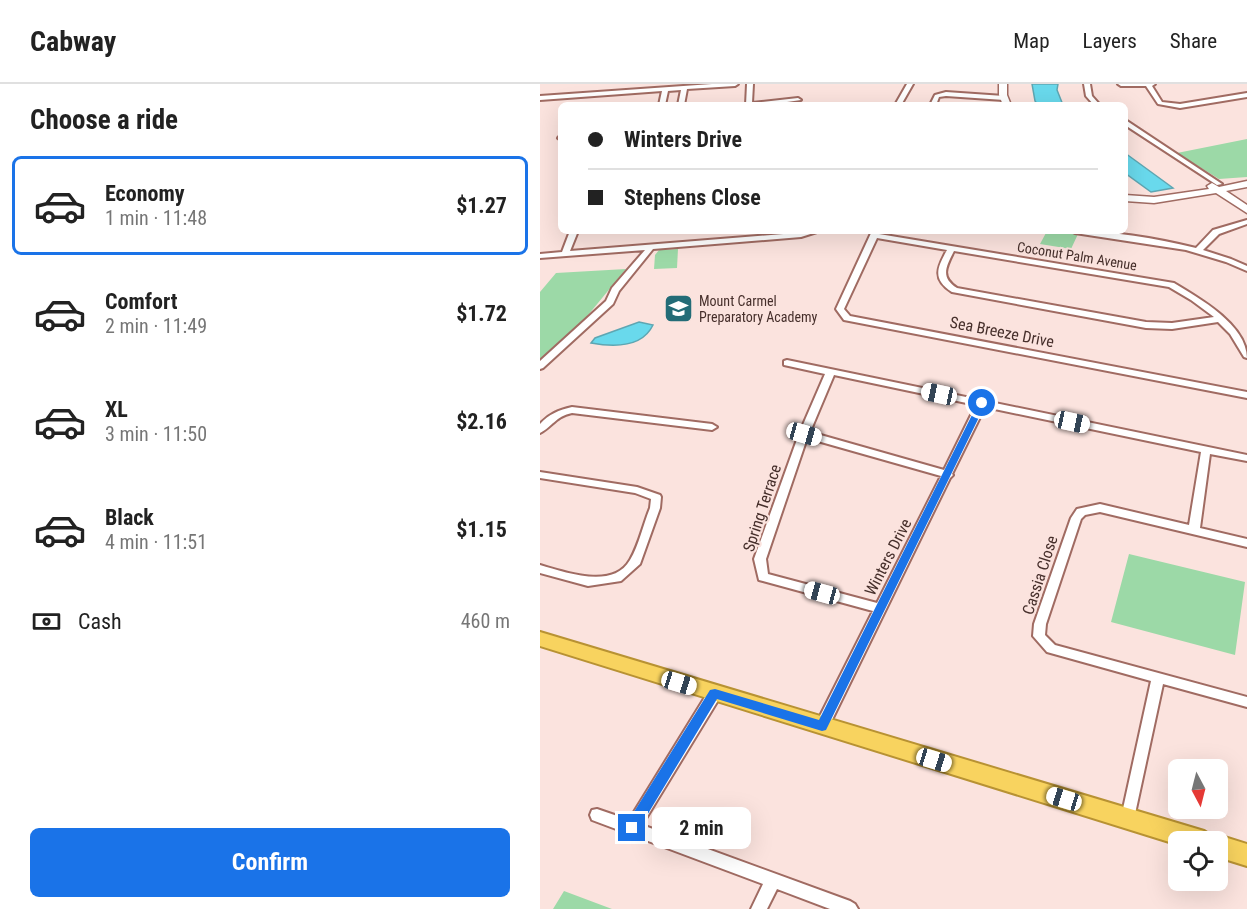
<!DOCTYPE html>
<html lang="en">
<head>
<meta charset="utf-8">
<style>
	body { margin:0; font-family:"Roboto Condensed",sans-serif; background:#f6f6f6; color:#222; height:100vh; display:flex; flex-direction:column; font-size:22px; white-space:nowrap }
	* { box-sizing:border-box; margin:0 }
	p { font-size:20px; color:#767676 }
	.icon { flex:none; width:33px; height:33px; fill:none; stroke:currentColor; stroke-width:2; stroke-linecap:round; stroke-linejoin:round }
	.map { position:relative; flex:1; overflow:hidden }
	.panel { display:flex; flex-direction:column; background:#fff; width:540px }
	.panel>* { flex:none }
	.top-card { position:absolute; left:18px; top:18px; width:570px; height:132px; border-radius:9px; box-shadow:0 6px 24px #0002; display:grid; align-content:center; height:132px; padding:0 30px; background:#fff }
	.needle { width:39px; rotate:173deg }
	.controls { position:absolute; left:628px; top:675px; display:grid; gap:12px }
	.controls a { display:grid; place-items:center; width:60px; height:60px; border-radius:9px; background:#fff; box-shadow:0 6px 24px #0002; font-size:30px }
	.end { position:absolute; width:27px; height:27px; margin:-14px; border:8px solid #1a73e8; background:#fff; box-shadow:0 0 0 3px #fff }
	.from { border-radius:50% }
	.bubble { position:absolute; height:42px; border-radius:9px; background:#fff; box-shadow:0 6px 24px #0002; font-size:20px; font-weight:700; line-height:42px; text-align:center }
	.car { position:absolute; width:18px; height:36px; margin:-18px -9px; border-radius:8px; box-shadow:0 0 4px 2px #0007; background:linear-gradient(#fff 24%,#345 0 40%,#fff 0 76%,#345 0 86%,#fff 0) }
	.top-card b { display:flex; align-items:center; gap:21px; height:57px; font-size:22px }
	.top-card b+b { border-top:2px solid #e0e0e0 }
	.top-card i { width:15px; height:15px; background:#222 }
	ul { padding:0; list-style:none }
	li { display:flex; align-items:center; gap:18px; height:99px; margin:0 12px 9px; padding:0 18px; border:3px solid transparent; border-radius:9px }
	li div { flex:1 }
	li b { display:block; font-size:22px }
	li em { font-style:normal; font-weight:700 }
	li.active { border-color:#1a73e8 }
	li>.icon { width:54px; height:54px; stroke-width:1.5 }
	h2 { padding:0 30px; font-size:27px; line-height:72px }
	.pay { display:flex; align-items:center; gap:15px; height:66px; padding:0 30px; font-size:22px }
	.pay p { margin-inline-start:auto }
	.action { display:flex; gap:12px; margin-top:auto; padding:12px 30px }
	.action a { flex:1; height:69px; border-radius:9px; background:#1a73e8; color:#fff; font-size:24px; font-weight:700; line-height:69px; text-align:center }
	header { display:flex; align-items:center; gap:36px; box-sizing:border-box; height:84px; padding:0 30px; background:#fff; border-bottom:2px solid #e0e0e0 }
	header strong { font-size:28px }
	nav { display:flex; gap:33px; margin-inline-start:auto; font-size:21px }
	main { display:flex; flex:1; min-height:0 }
	.map>svg:first-child { display:block }
</style>
</head>
<body>
<header>
<strong>Cabway</strong>
<nav><a>Map</a><a>Layers</a><a>Share</a></nav>
</header>
<main>
<section class="panel">
<h2>Choose a ride</h2>
<ul>
<li class="active"><svg class="icon" aria-label="car" viewBox="0 0 24 24"><path d="M5 17H2v-5l4-1 3-4h7l3 4 3 1v5h-3M9 17h6M6 11h13"/><circle cx="7" cy="17" r="2"/><circle cx="17" cy="17" r="2"/></svg><div><b>Economy</b><p>1 min · 11:48</p></div><em>$1.27</em></li>
<li><svg class="icon" aria-label="car" viewBox="0 0 24 24"><path d="M5 17H2v-5l4-1 3-4h7l3 4 3 1v5h-3M9 17h6M6 11h13"/><circle cx="7" cy="17" r="2"/><circle cx="17" cy="17" r="2"/></svg><div><b>Comfort</b><p>2 min · 11:49</p></div><em>$1.72</em></li>
<li><svg class="icon" aria-label="car" viewBox="0 0 24 24"><path d="M5 17H2v-5l4-1 3-4h7l3 4 3 1v5h-3M9 17h6M6 11h13"/><circle cx="7" cy="17" r="2"/><circle cx="17" cy="17" r="2"/></svg><div><b>XL</b><p>3 min · 11:50</p></div><em>$2.16</em></li>
<li><svg class="icon" aria-label="car" viewBox="0 0 24 24"><path d="M5 17H2v-5l4-1 3-4h7l3 4 3 1v5h-3M9 17h6M6 11h13"/><circle cx="7" cy="17" r="2"/><circle cx="17" cy="17" r="2"/></svg><div><b>Black</b><p>4 min · 11:51</p></div><em>$1.15</em></li>
</ul>
<div class="pay"><svg class="icon" aria-label="cash" viewBox="0 0 24 24"><path d="M3 7h18v10H3z"/><circle cx="12" cy="12" r="2"/></svg>Cash<p>460 m</p></div>
<div class="action"><a>Confirm</a></div>
</section>
<div class="map">
<svg width="707" height="825" viewBox="0 0 707 825">
	<rect width="100%" height="100%" fill="#fbe3de"/>
	<path fill="#9cd9a7" d="M707,55V93L679,95L637,69Z
		M507,147L538,150L531,165L500,160Z
		M138,165L137,184L114,185L115,171L119,166Z
		M86,185L39,242L0,275V208L16,189Z
		M589,470L705,498L695,571L571,538Z
		M24,807L72,825H13Z"/>
	<path fill="#69d9ec" stroke="#5ea6b2" stroke-width="1.5" d="M492,0H518L517,6L523,21H498L495,17Z
		M585,69L633,104L611,108L585,89Z
		M99,238L113,241C102,264 73,263 51,259L55,254Z"/>
	<g fill="none" stroke-linecap="round" stroke-linejoin="round">
		<defs>
			<path id="minor" d="M172,0H198L195,2L147,5L144,21H138L141,6L128,7L125,21H119L122,7L0,16V12Z
				M207,0H213L212,19L258,14L261,16L226,21H206Z
				M367,0H373L361,21H355Z
				M544,0H550L552,12L560,21H554L546,12Z
				M578,0H615L612,2L622,18L640,20L707,9V13L640,24L618,20L606,2H581Z
				M406,8L464,12L467,14L464,16L406,12L399,13L396,21H390L395,11Z
				M585,36L587,37L682,100L677,101L585,41Z
				M21,51V56L18,54Z
				M707,136V140L679,150L663,166L691,175L707,182V187L686,178L646,166L535,149L531,147C572,147 616,154 656,164L673,146Z
				M30,147H38L30,167L280,147L261,153L113,165L79,207L73,220L3,284L0,285V277L66,217L72,204L105,166L0,174V170L22,168Z
				M332,147H340L339,150L634,199C659,214 707,241 707,274L704,273L690,250L678,238L632,245L606,244L412,208C392,195 397,184 407,166L337,154L304,225L310,232L707,308V314L304,236L296,225ZM414,167L629,203L651,216L674,233L632,239L606,238L417,204C400,193 406,183 414,167Z
				M247,276L707,371V377L670,370L660,444L707,455V463L560,428L545,431L541,435L506,540L505,551L515,561L707,613V623L623,600L593,739L588,741L583,739L581,734L611,597L507,568L493,552L494,540L531,434L537,425L560,420L649,441L661,368L445,323L412,390L413,391L410,394L287,646L282,648L277,646L275,642L333,527L223,497L219,496L214,475L259,350L285,290L244,281V277ZM294,291L436,321L404,386L270,348ZM267,354L401,392L337,519L228,490L226,475Z
				M32,323L172,340L177,343L172,346L32,329C16,332 12,343 0,349V340C9,330 19,326 32,323Z
				M0,388L97,403L120,411L121,413L120,424L100,480L81,497L48,502L0,489V481C25,488 73,506 90,476C99,461 103,441 110,424L111,415L95,409L0,394Z
				M175,604L180,605L181,609L180,613L102,741L310,817L315,820L318,825H290L237,805L227,825H211L223,800L52,736L50,731L52,726L57,725L89,736L170,605Z"/>
			<path id="secondary" d="M459,0H467V11L471,21H463L459,11Z
				M707,97V103L686,107L707,121V129L676,109L614,119L585,117V111L614,113L669,105L667,102L672,99L679,103Z"/>
			<path id="trunk" d="M0,548L664,747L673,753L678,751L707,760V782L678,773V758H639V761L0,562Z"/>
		</defs>
		<use href="#minor" stroke="#a06b62" stroke-width="4"/>
		<use href="#secondary" stroke="#a06b62" stroke-width="3"/>
		<use href="#trunk" stroke="#b89233" stroke-width="4"/>
		<use href="#minor" fill="#fff" fill-rule="evenodd"/>
		<use href="#secondary" fill="#fff" fill-rule="evenodd"/>
		<use href="#trunk" fill="#f8d35f" fill-rule="evenodd"/>
	</g>
	<path fill="#1a73e8" d="M439,317L446,319L286,646L282,647L177,615L97,748L92,750L87,748L85,744L87,739L170,606L175,605L279,636Z"/>
	<defs>
		<symbol id="school-square" viewBox="-11 -11 22 22"><rect x="-9" y="-9" width="18" height="18" rx="4" fill="#236c77" stroke="#fbe3de"/><path d="M0-5L7-2L0 1L-7-2ZM-4 1L0 2.5L4 1V4Q0 6-4 4Z" fill="#fff"/></symbol>
	</defs>
	<g fill-rule="evenodd">
		<use href="#school-square" x="122" y="208" width="33" height="33"/>
	</g>
	<g text-anchor="middle" dominant-baseline="central" stroke-width="4.5" stroke-linejoin="round" paint-order="stroke">
		<g font-size="14" fill="#462f2b" stroke="#fbe3de">
			<text transform="translate(537 172) rotate(9)">Coconut Palm Avenue</text>
		</g>
		<g font-size="14" fill="#462f2b" stroke="#fbe3de" text-anchor="start">
			<text x="159" y="217">Mount Carmel<tspan x="159" dy="16">Preparatory Academy</tspan></text>
		</g>
		<g font-size="16" fill="#462f2b" stroke="#fbe3de">
			<text transform="translate(462 248) rotate(11)">Sea Breeze Drive</text>
			<text transform="translate(222 424) rotate(-72)">Spring Terrace</text>
			<text transform="translate(348 473) rotate(-63)">Winters Drive</text>
			<text transform="translate(500 491) rotate(-72)">Cassia Close</text>
		</g>
	</g>
</svg>
<div class="controls">
<a><svg class="needle" viewBox="-14 -14 28 28"><path d="M0-13l5 13h-10z" fill="#e53935"/><path d="M0 13l5-13h-10z" fill="#767676"/></svg></a>
<a><svg class="icon" aria-label="locate" viewBox="0 0 24 24"><circle cx="12" cy="12" r="6"/><path d="M12 2v4M12 18v4M2 12h4M18 12h4"/></svg></a>
</div>
<i class="end from" style="left:442px;top:319px"></i>
<i class="end" style="left:92px;top:744px"></i>
<div class="bubble" style="left:112px;top:723px;width:99px">2 min</div>
<i class="car" style="left:399px;top:310px;rotate:282deg"></i>
<i class="car" style="left:532px;top:338px;rotate:102deg"></i>
<i class="car" style="left:264px;top:350px;rotate:106deg"></i>
<i class="car" style="left:282px;top:509px;rotate:285deg"></i>
<i class="car" style="left:139px;top:599px;rotate:107deg"></i>
<i class="car" style="left:394px;top:676px;rotate:107deg"></i>
<i class="car" style="left:524px;top:715px;rotate:287deg"></i>
<div class="top-card">
<b><i class="from"></i>Winters Drive</b>
<b><i></i>Stephens Close</b>
</div>
</div>
</main>
</body>
</html>
